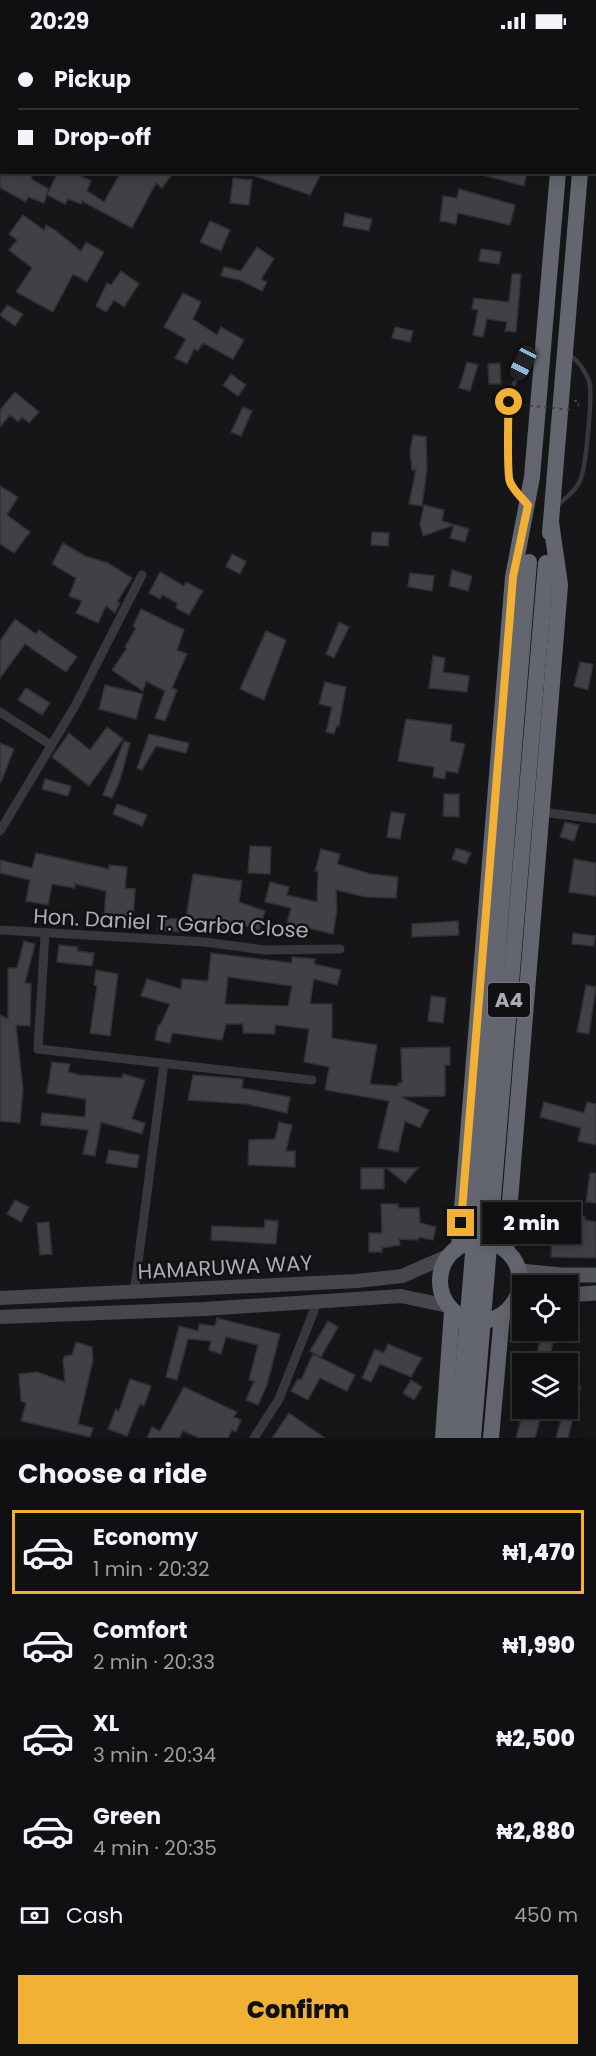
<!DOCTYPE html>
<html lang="en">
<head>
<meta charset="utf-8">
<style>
	body { margin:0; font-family:Poppins,sans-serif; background:#1e1e20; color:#f1f3f6; height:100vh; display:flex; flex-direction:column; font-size:22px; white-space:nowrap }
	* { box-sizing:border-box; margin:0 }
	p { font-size:20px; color:#9c9d9f }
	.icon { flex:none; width:33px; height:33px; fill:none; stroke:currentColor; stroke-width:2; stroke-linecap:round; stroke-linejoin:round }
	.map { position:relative; height:1396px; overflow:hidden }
	.side { display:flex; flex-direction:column; background:#101012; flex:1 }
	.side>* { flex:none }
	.hud { position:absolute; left:0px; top:0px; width:597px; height:132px; box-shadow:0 3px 15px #0003,0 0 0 2px #303032; display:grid; align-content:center; height:132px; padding:0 18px; background:#101012 }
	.fabs { position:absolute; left:512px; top:1233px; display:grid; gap:12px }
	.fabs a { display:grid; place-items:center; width:66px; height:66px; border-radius:0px; background:#101012; box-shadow:0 3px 15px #0003,0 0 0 2px #303032; font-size:30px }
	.end { position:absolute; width:27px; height:27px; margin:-14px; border:8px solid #f2b134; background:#111; box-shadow:0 0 0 3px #111 }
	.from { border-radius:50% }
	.bubble { position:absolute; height:42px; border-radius:0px; background:#101012; box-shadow:0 3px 15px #0003,0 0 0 2px #303032; font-size:20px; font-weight:800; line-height:42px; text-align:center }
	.car { position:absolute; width:18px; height:36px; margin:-18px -9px; border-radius:8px; box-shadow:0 0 4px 2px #0007; background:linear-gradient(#222 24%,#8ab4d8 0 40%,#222 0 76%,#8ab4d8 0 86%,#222 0) }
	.hud b { display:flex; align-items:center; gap:21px; height:57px; font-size:22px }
	.hud b+b { border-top:2px solid #303032 }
	.hud i { width:15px; height:15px; background:#f1f3f6 }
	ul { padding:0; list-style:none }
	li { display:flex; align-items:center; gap:18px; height:84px; margin:0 12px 9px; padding:0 6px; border:3px solid transparent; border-radius:0px }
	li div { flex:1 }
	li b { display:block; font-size:22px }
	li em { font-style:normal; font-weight:800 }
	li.selected { border-color:#f2b134 }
	li>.icon { width:54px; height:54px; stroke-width:1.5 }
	h2 { padding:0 18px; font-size:27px; line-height:72px }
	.pay { display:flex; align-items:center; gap:15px; height:66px; padding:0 18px; font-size:22px }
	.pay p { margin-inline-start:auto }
	.action { display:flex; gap:12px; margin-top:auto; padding:12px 18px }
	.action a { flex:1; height:69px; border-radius:0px; background:#f2b134; color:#111; font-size:24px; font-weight:800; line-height:69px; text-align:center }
	.status { display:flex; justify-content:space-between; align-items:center; height:42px; padding:0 30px; background:#101012; direction:ltr }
	.status svg { height:16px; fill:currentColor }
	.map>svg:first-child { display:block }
</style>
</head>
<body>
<div class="status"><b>20:29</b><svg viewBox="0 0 49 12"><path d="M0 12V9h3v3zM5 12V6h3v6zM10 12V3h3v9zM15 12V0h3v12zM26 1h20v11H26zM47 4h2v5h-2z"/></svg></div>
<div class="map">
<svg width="596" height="1396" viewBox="0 0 596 1396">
	<rect width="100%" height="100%" fill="#161618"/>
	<path fill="#404145" stroke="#303034" stroke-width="1.5" fill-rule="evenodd" d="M0,130H34L31,137L49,147L44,161L28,155L26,160L0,146Z
		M58,130H72L91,139L87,149L104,160L121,130H174L162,146L156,141L132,186L82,159L81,162L68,157L65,162L47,153Z
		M253,130H322L310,153L252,133Z
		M486,130H527L524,144L486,134Z
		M233,136L252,138L249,163L230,161Z
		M459,147L515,163L510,183L458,171L456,182L440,179L443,154L457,156Z
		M345,171L372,177L369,189L343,184Z
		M23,173L44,188L46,183L55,188L81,209L86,200L104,210L87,240L73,232L53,270L16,250L32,226L9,208L17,198L9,192Z
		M210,179L230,188L221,209L200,200Z
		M257,205L274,217L261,237L267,240L262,249L240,238L221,234L224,225L241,229Z
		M481,207L501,210L499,222L479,219Z
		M121,229L139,242L124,265L114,258L106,270L96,264L107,241L111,243Z
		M512,232H521L516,290L505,289L507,280L487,277L483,295L473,293L478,268L472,267L474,256L509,260Z
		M183,251L201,260L193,277L217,293L221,285L244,298L233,317L203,301L198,309L194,307L187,322L175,316L186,297L164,285Z
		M7,263L23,272L15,284L0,273Z
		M395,285L413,289L410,300L392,296Z
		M467,320L478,323L470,349L459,346Z
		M500,321L501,342H489L488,322Z
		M231,332L246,343L238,354L223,343Z
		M15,350L39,370L29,381L22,375L18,380L10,373L0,385V368Z
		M243,365L252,369L241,394L231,390Z
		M413,393L426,395L427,426L422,464L409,462L416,427L412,428L410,409Z
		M0,444L18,455L7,473L30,490L14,511L0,502Z
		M424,463L444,468L442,479L469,487L465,500L450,496L454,483L423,494L420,482Z
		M372,490L389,491L388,504L371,503Z
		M63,501L85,514L108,521L132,536L117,560L120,561L115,571L106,564L98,581L76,571L82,559L69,554L76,536L52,522Z
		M232,512L246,519L240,532L226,525Z
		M452,528L472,534L468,549L449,544Z
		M160,530L184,544L186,540L203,549L189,573L176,566L177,561L162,553L160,557L149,551Z
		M410,531L434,534L432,549L408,545Z
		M141,567L184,588L177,608L187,612L172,646L177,648L165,679L155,676L165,649L146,639L143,649L112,628L127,606L125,605L136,586L133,584Z
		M15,577L36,592L39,588L77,615L66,630L25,602L0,636V599Z
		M339,580L349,585L334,616L326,612Z
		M266,589L286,598L264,658L240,647Z
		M433,614L445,616L443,630L469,634L467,650L429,646Z
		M580,620L593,622L588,648L574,644Z
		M325,640L346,645L339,684L337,683L334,692L326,690L332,665L319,662Z
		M105,643L143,652L136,677L99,667Z
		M26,646L50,661L42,673L18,658Z
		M406,677L452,683L450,699L465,702L458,731L446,729L445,737L433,735L434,725L398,719Z
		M107,685L123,697L89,744L52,715L69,691L90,708Z
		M149,692L189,701L186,711L156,704L142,728L137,726Z
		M124,699L130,701L120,738L112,756L103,753Z
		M0,701L14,707L1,740H0Z
		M45,737L71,744L68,754L42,747Z
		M444,752H459V775L443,774Z
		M117,762L147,773L142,784L113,772Z
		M391,770L405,772L400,797L387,795Z
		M565,780L579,783L574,799L560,795Z
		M250,804L271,805L270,832L248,831Z
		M456,806L471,811L466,822L452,817Z
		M321,807L340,812L337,822L371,832L398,835L396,856L365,855L336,848L337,868L333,892L287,881L291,866L265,860L270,840L289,845L287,853L317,860L318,829H315Z
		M36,811L109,827V823L127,825L125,846L135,847L133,879L104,877L106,849L75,842V846L52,842L48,863L26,859L30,838L0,831V818L32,826Z
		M574,817L596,821V854L569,850Z
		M193,832L242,839L239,860L265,869L259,888L236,881L235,884L228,883L227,890L215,889L216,883L186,876Z
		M159,876L185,877V890L158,889Z
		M458,879L459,893L412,895V882Z
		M573,891L595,894L594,904L572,902Z
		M24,899L35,902L25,941L31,942L30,984L16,983L23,1047L20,1081L0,1079V973L8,977V926H17Z
		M59,903L78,905L77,909L94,911L92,924L57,920Z
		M211,911L292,921V915L315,917L314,922L341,928L337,943L314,937L310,962H332V996L377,1003L370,1042L398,1044V1041H402L401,1006L450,1005V1023H445V1054L401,1055L429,1068L420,1086L405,1079L398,1110L378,1106L389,1059L325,1048L329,1025L304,1020L309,987L275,983V992L243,991V982H226L222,998L172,991L170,1001L155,998L158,983H160L170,962L141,954L147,937L181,947L182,937L208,939ZM228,935L292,944L288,964L225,962Z
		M96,928L118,932L110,994L90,991L97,944L94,943Z
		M586,943L596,945L589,992L577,990Z
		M431,954L446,956L443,981L428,979Z
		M52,1020L70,1022L68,1030L80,1033L122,1036L123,1032L145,1038L132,1077L145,1081L142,1092L101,1080L95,1114L83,1112L88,1088L41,1083L42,1071L85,1075L86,1057L47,1051Z
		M193,1033L243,1037L242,1046L290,1055L287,1071L246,1062L188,1058Z
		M544,1060L584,1071L587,1060L596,1062V1103L578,1099L581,1086L540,1075Z
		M279,1080L292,1083L286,1109H295V1125L248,1123L249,1098L275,1097Z
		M109,1108L139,1113L137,1126L106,1121Z
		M361,1126H384V1147H361Z
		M386,1126H418L405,1141Z
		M590,1131H596V1161L586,1160Z
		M15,1158L29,1165L21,1180L7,1172Z
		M381,1162H398V1166H419L420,1181L436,1185L433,1198L419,1195L418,1198L399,1197L400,1203L382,1206V1210H369V1191H382Z
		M551,1171L585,1175V1178L596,1180V1216L551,1215L552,1194L539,1191L543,1174L550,1175Z
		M265,1178L278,1179L276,1202L211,1198L212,1184L264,1186Z
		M49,1180L52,1212L40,1213L37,1181Z
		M217,1276L280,1292L267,1343L258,1363L246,1358L254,1339L249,1338L258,1303L226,1295L221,1312L209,1308L211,1299L188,1297L177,1338L166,1335L179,1284L198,1289L199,1282L215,1284Z
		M328,1279L338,1285L321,1315L310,1309Z
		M543,1288L555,1292L548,1322H534Z
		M76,1300L92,1305L93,1318L78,1382L93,1386L90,1395L21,1379L26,1361L21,1359L19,1332L37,1330L65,1340L63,1318L65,1314L72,1313Z
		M388,1302L422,1316L411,1335L380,1322L371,1340L362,1336L375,1307L384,1311Z
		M313,1312L355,1333L347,1349L320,1336L308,1358L291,1349L298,1337L301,1338Z
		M130,1337L151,1344L144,1364L140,1362L127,1394L108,1387L116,1367L119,1369Z
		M411,1338L422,1345L414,1358L403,1351Z
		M567,1342L581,1345L568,1396H556L564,1366H567Z
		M184,1345L237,1370L234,1375L241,1378L236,1390L232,1388L228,1396H199L183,1389L179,1396H147L152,1385L160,1389Z
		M524,1366H543L535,1396H516Z
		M289,1371L325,1396H272Z"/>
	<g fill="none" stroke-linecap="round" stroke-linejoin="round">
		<path stroke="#3d3f44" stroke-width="2" stroke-dasharray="3 4.5" stroke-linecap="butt" d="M518,352H523L522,363
			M574,359H579L578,367H580"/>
		<path stroke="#37383d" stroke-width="4.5" d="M524,458C504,434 510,426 510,397C510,391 508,385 508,378C507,350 518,326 538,307
			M556,464C565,457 573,451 579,441C586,429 593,351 589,339C585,328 579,320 570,313"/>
		<path stroke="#37383d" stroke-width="9" d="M313,0L319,2
			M63,2L64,0
			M0,7L2,8
			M0,101L2,99
			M0,670L51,703
			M542,770L596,777
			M0,789L75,664L142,533
			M0,888L205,900L264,908L340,907
			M45,892L38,1007L312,1038
			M134,1251L164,1021
			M254,1396L279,1357L317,1261"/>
		<path stroke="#45474d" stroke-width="14" d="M0,1256L357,1239L402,1234L448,1214
			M0,1275L204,1267L401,1254L448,1264"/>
		<path stroke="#53555c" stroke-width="15" d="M520,1229L561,1233H596
			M567,1253L596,1251
			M515,1260L522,1259"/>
		<path stroke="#63666e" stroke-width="16" d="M567,2V0
			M589,2V0
			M550,491L580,130
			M440 1239a40 40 0 1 1 80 0a40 40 0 1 1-80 0Z
			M459,1204L513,535L532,435L558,130
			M506,1208L560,543L551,480
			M443,1396L452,1269
			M491,1396L502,1273"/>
		<path stroke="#3d3f44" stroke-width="2" stroke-dasharray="3 4.5" stroke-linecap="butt" d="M522,363L573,368"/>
		<path stroke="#63666e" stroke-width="16" d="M458,1396L529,520
			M473,1396L546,521"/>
	</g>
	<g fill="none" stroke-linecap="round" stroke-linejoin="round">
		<path stroke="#f2b134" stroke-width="8" d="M461,1181L513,535L528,463C522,456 513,448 510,440C507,434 508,371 509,360"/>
	</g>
	<g text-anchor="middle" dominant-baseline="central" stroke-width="5" stroke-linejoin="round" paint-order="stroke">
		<rect fill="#111113" stroke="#7b7e86" stroke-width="1.5" x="488" y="941" width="42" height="34" rx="4.5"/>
		<g font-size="20" font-weight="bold" fill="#a8adb8">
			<text x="509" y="958">A4</text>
		</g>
		<g font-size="21" fill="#a8adb8" stroke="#111113">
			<text transform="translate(171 881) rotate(3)">Hon. Daniel T. Garba Close</text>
			<text transform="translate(225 1225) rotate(-3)">HAMARUWA WAY</text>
		</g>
	</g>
</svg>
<div class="fabs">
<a><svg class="icon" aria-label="locate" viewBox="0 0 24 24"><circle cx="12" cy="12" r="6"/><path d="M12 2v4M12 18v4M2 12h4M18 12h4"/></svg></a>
<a><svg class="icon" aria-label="layers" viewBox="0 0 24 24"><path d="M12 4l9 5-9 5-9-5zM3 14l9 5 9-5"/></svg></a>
</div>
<i class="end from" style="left:509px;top:360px"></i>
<i class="end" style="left:461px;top:1181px"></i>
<div class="bubble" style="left:482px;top:1160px;width:99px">2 min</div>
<i class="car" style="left:523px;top:321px;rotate:207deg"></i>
<div class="hud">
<b><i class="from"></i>Pickup</b>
<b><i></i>Drop-off</b>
</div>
</div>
<section class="side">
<h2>Choose a ride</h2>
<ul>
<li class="selected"><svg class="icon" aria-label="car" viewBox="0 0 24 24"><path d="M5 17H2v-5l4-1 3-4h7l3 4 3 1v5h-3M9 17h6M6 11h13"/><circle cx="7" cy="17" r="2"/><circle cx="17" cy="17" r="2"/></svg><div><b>Economy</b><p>1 min · 20:32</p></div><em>₦1,470</em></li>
<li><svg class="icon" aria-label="car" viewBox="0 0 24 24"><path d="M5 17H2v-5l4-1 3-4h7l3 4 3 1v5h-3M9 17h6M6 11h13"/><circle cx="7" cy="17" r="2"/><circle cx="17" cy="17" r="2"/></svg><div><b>Comfort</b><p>2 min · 20:33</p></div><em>₦1,990</em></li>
<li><svg class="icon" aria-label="car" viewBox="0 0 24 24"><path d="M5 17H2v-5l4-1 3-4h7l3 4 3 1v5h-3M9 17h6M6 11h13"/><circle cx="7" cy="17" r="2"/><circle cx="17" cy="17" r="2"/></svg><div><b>XL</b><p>3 min · 20:34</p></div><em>₦2,500</em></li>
<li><svg class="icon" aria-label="car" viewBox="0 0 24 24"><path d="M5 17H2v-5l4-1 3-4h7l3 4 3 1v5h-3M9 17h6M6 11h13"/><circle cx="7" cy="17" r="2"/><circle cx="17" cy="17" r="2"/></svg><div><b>Green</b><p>4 min · 20:35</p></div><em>₦2,880</em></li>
</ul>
<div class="pay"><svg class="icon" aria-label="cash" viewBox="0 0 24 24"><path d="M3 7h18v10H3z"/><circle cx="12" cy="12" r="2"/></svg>Cash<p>450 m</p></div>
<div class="action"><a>Confirm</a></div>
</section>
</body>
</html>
